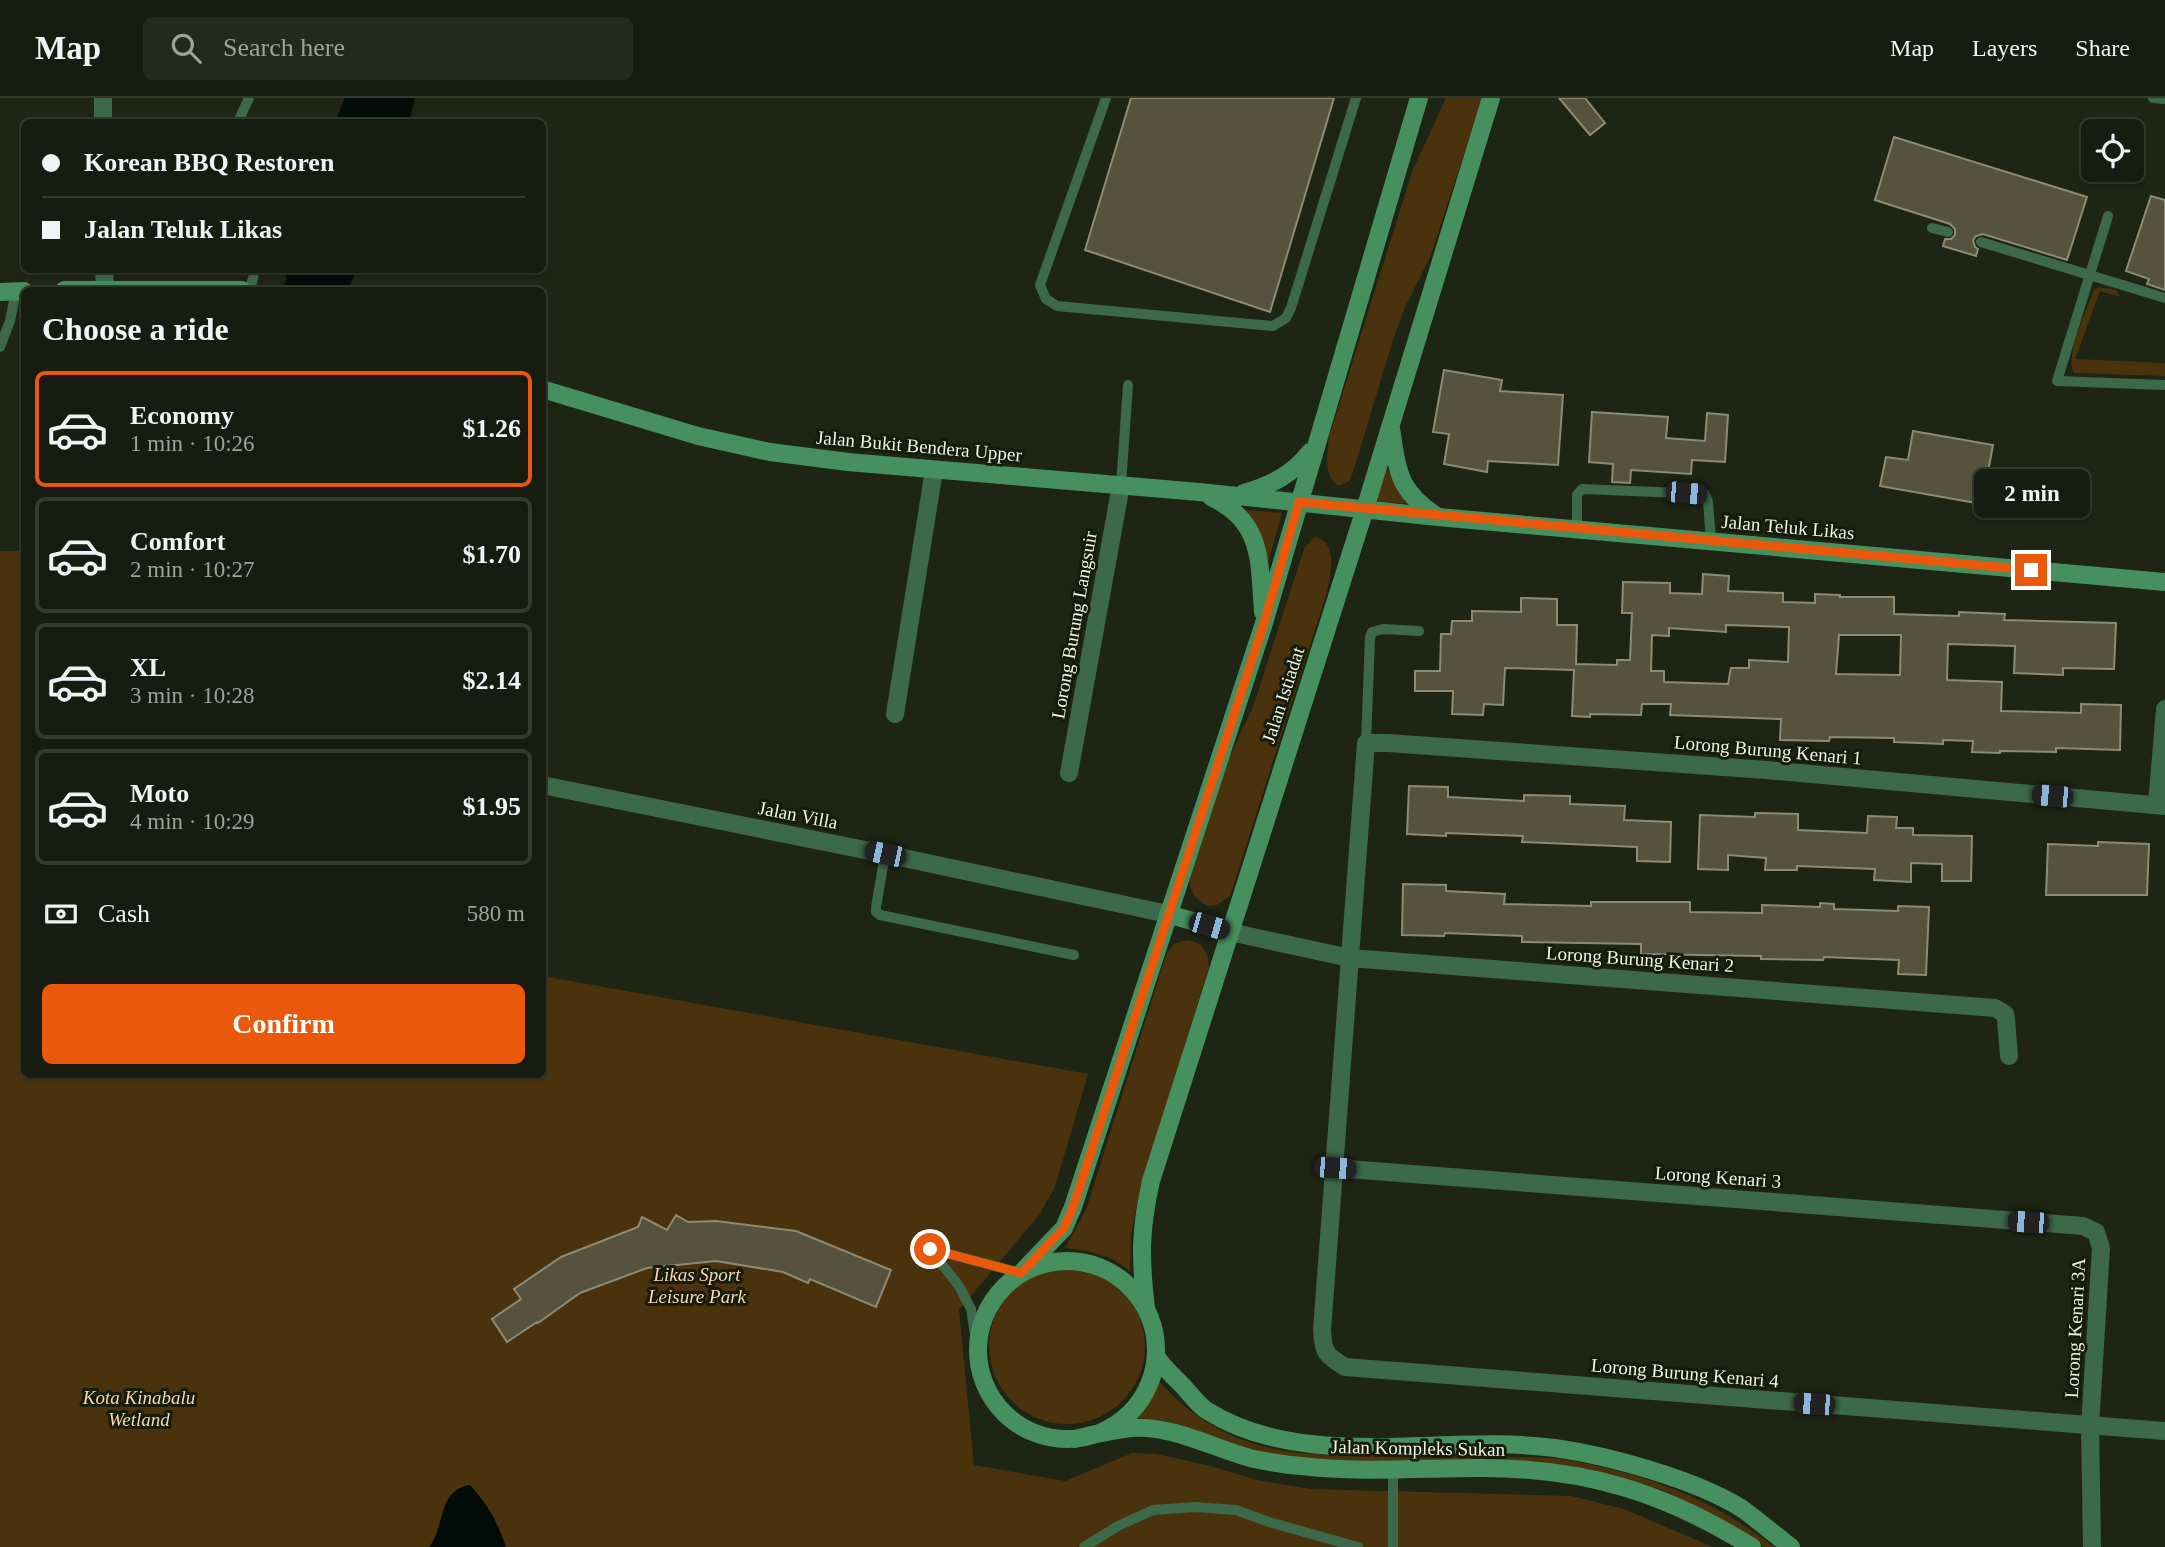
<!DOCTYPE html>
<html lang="en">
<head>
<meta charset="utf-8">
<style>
	body { margin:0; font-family:Georgia,serif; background:#23291d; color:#f1f3f6; height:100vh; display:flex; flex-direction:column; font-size:26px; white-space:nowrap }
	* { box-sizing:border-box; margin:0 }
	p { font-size:23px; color:#9ea19e }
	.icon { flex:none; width:38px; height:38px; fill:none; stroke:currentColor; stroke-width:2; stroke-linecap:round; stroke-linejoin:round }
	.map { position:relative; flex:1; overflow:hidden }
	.panel { position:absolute; left:21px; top:189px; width:525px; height:791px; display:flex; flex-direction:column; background:#161c0f; border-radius:10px; box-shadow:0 2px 5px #0004,0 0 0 2px #353a2f }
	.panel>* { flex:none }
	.guide { position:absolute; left:21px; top:21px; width:525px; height:154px; border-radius:10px; box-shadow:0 2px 5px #0004,0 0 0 2px #353a2f; display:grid; align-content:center; height:154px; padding:0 21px; background:#161c0f }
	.controls { position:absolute; left:2081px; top:21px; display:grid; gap:14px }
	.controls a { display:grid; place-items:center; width:63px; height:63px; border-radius:10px; background:#161c0f; box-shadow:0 2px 5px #0004,0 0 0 2px #353a2f; font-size:35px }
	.end { position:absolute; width:32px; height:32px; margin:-16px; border:9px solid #ea580c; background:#fff; box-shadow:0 0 0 4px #fff }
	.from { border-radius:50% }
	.bubble { position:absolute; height:49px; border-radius:10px; background:#161c0f; box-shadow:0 2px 5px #0004,0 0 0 2px #353a2f; font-size:23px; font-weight:800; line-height:49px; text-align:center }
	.car { position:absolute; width:21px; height:42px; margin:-21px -10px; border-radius:9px; box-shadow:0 0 5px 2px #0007; background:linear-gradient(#222 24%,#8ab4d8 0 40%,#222 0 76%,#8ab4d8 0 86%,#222 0) }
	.guide b { display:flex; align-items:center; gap:24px; height:66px; font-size:26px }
	.guide b+b { border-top:2px solid #353a2f }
	.guide i { width:18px; height:18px; background:#f1f3f6 }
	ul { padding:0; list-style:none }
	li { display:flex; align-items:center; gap:21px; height:116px; margin:0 14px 10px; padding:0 7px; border:4px solid #353a2f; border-radius:10px }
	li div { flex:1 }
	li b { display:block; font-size:26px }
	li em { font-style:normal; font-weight:800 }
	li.current { border-color:#ea580c }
	li>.icon { width:63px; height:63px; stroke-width:1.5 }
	h2 { padding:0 21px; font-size:32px; line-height:84px }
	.pay { display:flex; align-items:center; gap:18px; height:77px; padding:0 21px; font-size:26px }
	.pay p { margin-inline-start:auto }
	.button { display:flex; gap:14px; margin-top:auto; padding:14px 21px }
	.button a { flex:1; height:80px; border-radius:10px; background:#ea580c; color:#fff; font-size:28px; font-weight:800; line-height:80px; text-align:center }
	header { display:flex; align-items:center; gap:42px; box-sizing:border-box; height:98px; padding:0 35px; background:#161c0f; border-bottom:2px solid #353a2f }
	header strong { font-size:33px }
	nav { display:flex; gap:38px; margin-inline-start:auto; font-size:24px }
	.search { width:490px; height:63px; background:#23291d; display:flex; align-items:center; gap:18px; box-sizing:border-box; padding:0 24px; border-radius:10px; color:#9ea19e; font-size:26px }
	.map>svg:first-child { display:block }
</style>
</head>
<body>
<header>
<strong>Map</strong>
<div class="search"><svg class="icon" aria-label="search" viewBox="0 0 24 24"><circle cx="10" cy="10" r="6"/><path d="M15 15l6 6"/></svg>Search here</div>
<nav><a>Map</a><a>Layers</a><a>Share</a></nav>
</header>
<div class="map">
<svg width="2165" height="1449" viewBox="0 0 2165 1449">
	<rect width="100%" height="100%" fill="#1e2514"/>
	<path fill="#4a320d" d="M1446,0H1482L1431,157L1405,209L1394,239L1352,377L1349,383L1339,388C1323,380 1327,354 1329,339L1412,74Z
		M2098,189L2116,192L2120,199L2100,193L2075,261L2165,265V278L2074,275C2064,260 2087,212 2093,194Z
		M1387,370L1398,392L1413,406L1378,404L1377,399Z
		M1238,411L1282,415L1266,472Z
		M1316,439C1338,445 1331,477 1327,494L1230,798L1217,807L1208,808C1196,801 1190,795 1189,781L1224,671L1253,609L1304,451L1312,441Z
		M0,453H24V976H542L543,878L1088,976L1055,1089L1039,1117L959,1212L974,1367L1065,1383L1132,1355L1156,1356L1211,1368L1257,1382L1310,1391L1571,1398L1624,1411L1713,1449H0Z
		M1187,842C1203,844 1208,854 1209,869L1140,1092L1131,1136L1130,1174C1111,1156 1090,1153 1065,1150L1086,1112L1166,857L1174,846Z
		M989 1248a78 78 0 1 1 156 0a78 78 0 1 1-156 0Z
		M1159,1283C1182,1310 1212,1331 1246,1343C1290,1359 1342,1357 1388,1358C1443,1358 1498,1358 1553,1360C1635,1372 1709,1397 1774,1449H1764L1736,1429L1664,1393L1632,1382L1576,1370L1360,1364L1280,1358L1257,1353L1166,1323L1135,1319L1146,1307Z"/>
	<path fill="#020c09" d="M345,0H415L409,24H335Z
		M285,172H356L348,192H282L286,182Z
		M470,1387C490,1410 496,1421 506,1449H429C446,1428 437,1392 470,1387Z"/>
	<path fill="#55523d" stroke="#8e8b74" stroke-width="2" fill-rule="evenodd" d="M1131,0H1334L1270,214L1085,152Z
		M1559,0H1585L1605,25L1590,37Z
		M1894,39L2087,99L2067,162L1983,136L1976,138L1973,142L1975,149L1978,151L1976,158L1943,148L1945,141H1951L1955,137V131L1950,126L1875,102Z
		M2151,98L2165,102V192L2147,186L2149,181L2126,173Z
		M1444,272L1502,282L1500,293L1563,297L1558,367L1488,363L1487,374L1444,366L1449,336L1433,334Z
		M1592,314L1668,319L1666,340L1705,343L1707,315L1728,317L1725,364L1692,362L1691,376L1631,372L1630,385L1612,384L1613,366L1589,364Z
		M1913,333L1993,347L1982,406L1880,388L1886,359L1908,362Z
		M1703,476L1729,478L1728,493L1783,495V504L1815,505V496L1840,497V499H1894V516L1959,518V514L2005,516L2004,522L2116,525L2114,571L2063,570V577L2014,575L2015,548L1948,546L1947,582L2002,584L2001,613L2081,615V606L2121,607L2120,652L2056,650V654L2000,653V655L1972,654L1973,643L1943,642V646L1894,644V640L1830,639L1829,643L1780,642L1781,621L1670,617L1671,606H1642L1641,617L1590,616V619L1572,618L1574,572L1505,570L1503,607L1484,606L1483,617L1452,616L1453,593H1415V573H1440L1441,536H1451L1452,523H1472V513L1521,514V500L1557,501V527H1577L1576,566L1617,567V562H1630L1632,515H1622L1623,484L1670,485V495L1702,496ZM1726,527L1789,529L1788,564L1749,562V570H1731L1728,586L1664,584V573H1651L1652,537L1669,538V530L1726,534ZM1839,537H1901L1900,577L1836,576Z
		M1409,688L1448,689V699L1524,703V697L1570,698V706L1625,708L1624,722L1671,724L1670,764L1637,763V749L1522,744L1523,738L1446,735V738L1407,736Z
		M1755,715L1798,716V732L1867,735L1868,718L1897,719L1896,730H1913V737L1972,738L1971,783H1942V766L1911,765V784L1874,782L1875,771L1797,768V772H1765L1766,760L1728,757V772L1698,771L1700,717L1755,719Z
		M2098,744L2149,746L2147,797H2046L2048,746L2098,748Z
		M1403,786L1446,787V793L1505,796L1504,806L1591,808V804H1690V814L1762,815V807L1820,809V805L1834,806V811L1898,813V808L1929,809L1926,877L1898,876L1899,862L1824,859L1823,862L1761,861V858L1641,856V846L1522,844V838L1445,835L1444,838L1402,837Z
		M676,1117L688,1124L716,1123L796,1133L891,1172L876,1209L810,1181L808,1185L783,1174L716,1163L647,1170L580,1195L538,1225L537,1224L507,1244L492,1221L521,1201L514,1191L561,1159L638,1129L642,1119L667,1132Z"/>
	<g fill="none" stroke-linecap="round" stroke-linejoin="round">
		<path stroke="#3c694a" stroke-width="10" d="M1106,0L1040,187L1046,201L1057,208L1273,228L1286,220L1291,210L1356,0
			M2153,0L2165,1
			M238,24L249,0
			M2108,118L2057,283L2165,287
			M1932,130L1948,134
			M1981,144L2165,200
			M250,192L255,172
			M0,249L10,223L16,193
			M1121,387L1128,287
			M1577,431V397L1582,391L1705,396L1708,404L1711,443
			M1366,645L1370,539L1372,534L1383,531L1419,533
			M885,756L876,809V814L880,817L1074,857
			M930,1151L959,1188L971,1211L977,1249
			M930,1151L1021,1175
			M1084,1449L1118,1428L1153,1412L1195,1409L1236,1412L1269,1424L1358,1449
			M1393,1449V1373"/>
		<path stroke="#3c694a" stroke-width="18" d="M103,24V0
			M104,172L105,192
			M895,616L934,372
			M1069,675L1121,387
			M542,687L885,756L1168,816
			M2157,707L2165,611
			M2165,708L1766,672L1388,645H1366L1322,1232C1323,1255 1326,1257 1345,1269L2165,1333
			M1230,834L1350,860L1995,910L2005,916L2006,921L2009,958
			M1335,1070L2083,1128L2096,1134L2101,1150L2090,1328L2092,1449"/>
		<path stroke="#46905f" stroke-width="18" d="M64,192H242
			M0,194L24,193
			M542,291L698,338L770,354L848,364L1199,394L1438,419L2165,484
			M1391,331C1398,373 1397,391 1435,417
			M1244,395C1271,387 1292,377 1310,354
			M1211,399C1264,424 1259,464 1263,514
			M1168,816L1230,834
			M978 1252a89 89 0 1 1 178 0a89 89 0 1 1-178 0Z
			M1021,1175L1064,1130L1073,1109L1264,525L1419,0
			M1146,1210C1140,1160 1140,1132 1151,1083L1365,411L1491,0
			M1156,1258C1163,1269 1172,1277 1181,1286C1189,1294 1197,1306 1206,1312C1304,1375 1445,1335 1555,1350C1610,1358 1694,1381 1741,1410C1758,1422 1774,1436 1791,1449
			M1074,1341C1092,1337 1112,1332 1131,1330C1174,1327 1214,1351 1254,1361C1269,1364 1286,1367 1301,1368C1361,1375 1421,1370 1481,1370C1585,1370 1664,1394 1752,1449"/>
	</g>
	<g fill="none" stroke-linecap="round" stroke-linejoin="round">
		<path stroke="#ea580c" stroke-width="9" d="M930,1151L1021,1175L1064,1130L1073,1109L1264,525L1299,404L2031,472"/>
	</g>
	<g text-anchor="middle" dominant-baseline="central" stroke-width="6" stroke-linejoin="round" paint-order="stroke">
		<g font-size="19" fill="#eef3e7" stroke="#151c0b">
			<text transform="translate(919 348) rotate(5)">Jalan Bukit Bendera Upper</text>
			<text transform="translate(1788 429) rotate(5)">Jalan Teluk Likas</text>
			<text transform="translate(1074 527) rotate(-80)">Lorong Burung Langsuir</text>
			<text transform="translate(1283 597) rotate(-72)">Jalan Istiadat</text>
			<text transform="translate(1768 652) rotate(5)">Lorong Burung Kenari 1</text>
			<text transform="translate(798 717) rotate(11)">Jalan Villa</text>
			<text transform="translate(1640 861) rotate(4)">Lorong Burung Kenari 2</text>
			<text transform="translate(1718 1079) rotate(4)">Lorong Kenari 3</text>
			<text transform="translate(2075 1230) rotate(-87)">Lorong Kenari 3A</text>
			<text transform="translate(1685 1275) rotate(5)">Lorong Burung Kenari 4</text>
			<text transform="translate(1418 1350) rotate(1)">Jalan Kompleks Sukan</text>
		</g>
		<g font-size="19" font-style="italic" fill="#fcd6a6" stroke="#151c0b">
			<text x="697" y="1176">Likas Sport<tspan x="697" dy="22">Leisure Park</tspan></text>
			<text x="139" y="1299">Kota Kinabalu<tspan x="139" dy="22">Wetland</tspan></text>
		</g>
	</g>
</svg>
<div class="controls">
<a><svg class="icon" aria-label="locate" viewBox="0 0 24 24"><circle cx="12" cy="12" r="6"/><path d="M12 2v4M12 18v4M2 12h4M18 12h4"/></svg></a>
</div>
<i class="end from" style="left:930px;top:1151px"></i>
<i class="end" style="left:2031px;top:472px"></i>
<div class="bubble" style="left:1974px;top:371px;width:116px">2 min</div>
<i class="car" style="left:1686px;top:395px;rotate:95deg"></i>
<i class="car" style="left:2052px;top:698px;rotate:275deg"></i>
<i class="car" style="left:885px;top:756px;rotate:282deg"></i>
<i class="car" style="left:1209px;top:828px;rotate:106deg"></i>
<i class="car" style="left:1335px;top:1070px;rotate:94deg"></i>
<i class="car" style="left:2028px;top:1124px;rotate:274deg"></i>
<i class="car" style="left:1814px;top:1306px;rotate:274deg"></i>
<div class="guide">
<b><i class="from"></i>Korean BBQ Restoren</b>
<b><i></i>Jalan Teluk Likas</b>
</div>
<section class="panel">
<h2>Choose a ride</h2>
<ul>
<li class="current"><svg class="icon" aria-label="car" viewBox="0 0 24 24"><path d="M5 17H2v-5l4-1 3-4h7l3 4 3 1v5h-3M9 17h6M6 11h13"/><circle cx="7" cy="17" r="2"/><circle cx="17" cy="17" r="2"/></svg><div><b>Economy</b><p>1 min · 10:26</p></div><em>$1.26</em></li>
<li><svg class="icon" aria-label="car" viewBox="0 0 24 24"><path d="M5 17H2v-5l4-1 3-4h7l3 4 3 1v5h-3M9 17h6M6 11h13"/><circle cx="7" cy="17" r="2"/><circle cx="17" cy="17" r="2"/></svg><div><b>Comfort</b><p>2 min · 10:27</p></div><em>$1.70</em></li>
<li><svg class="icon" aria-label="car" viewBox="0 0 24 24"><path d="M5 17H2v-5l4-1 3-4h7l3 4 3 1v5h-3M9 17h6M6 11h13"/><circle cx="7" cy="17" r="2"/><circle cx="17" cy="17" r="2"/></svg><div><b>XL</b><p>3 min · 10:28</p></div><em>$2.14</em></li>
<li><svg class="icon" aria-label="car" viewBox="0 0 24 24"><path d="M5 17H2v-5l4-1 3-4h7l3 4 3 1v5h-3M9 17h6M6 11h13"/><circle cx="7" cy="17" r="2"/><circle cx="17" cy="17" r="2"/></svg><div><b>Moto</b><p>4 min · 10:29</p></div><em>$1.95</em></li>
</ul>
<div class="pay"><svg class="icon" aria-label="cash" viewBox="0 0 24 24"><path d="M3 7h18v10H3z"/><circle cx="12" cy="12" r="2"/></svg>Cash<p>580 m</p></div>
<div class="button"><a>Confirm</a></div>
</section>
</div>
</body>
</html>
